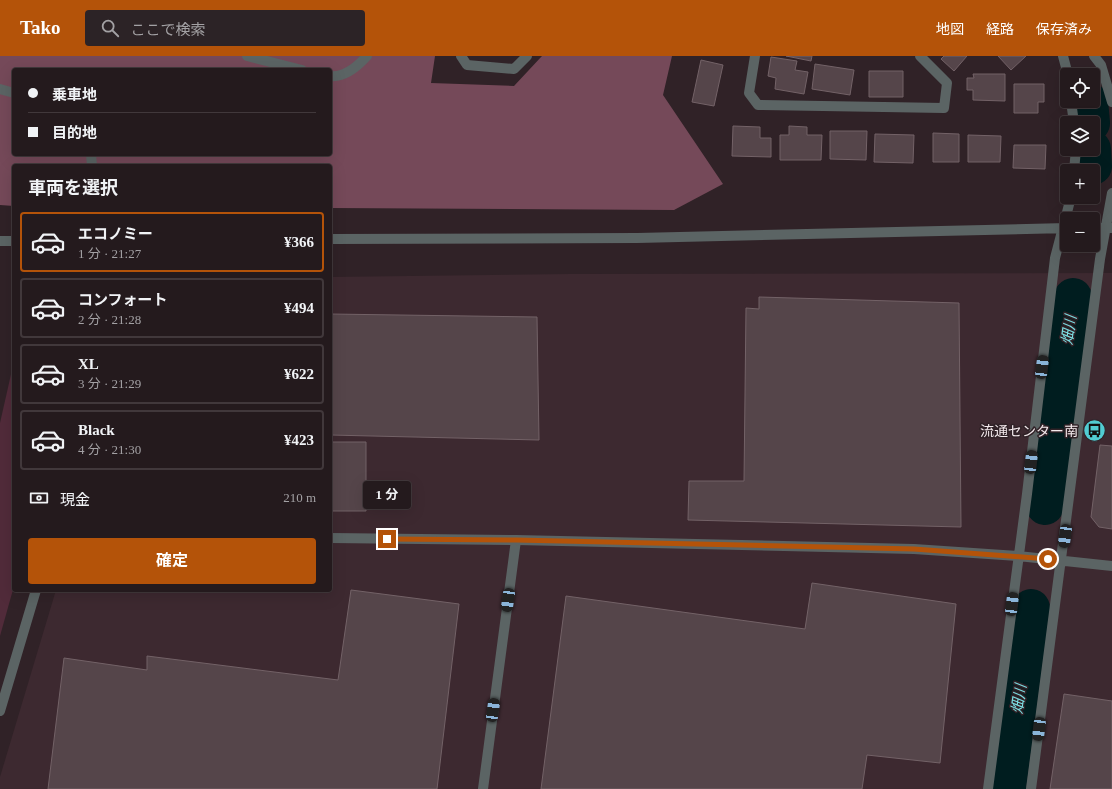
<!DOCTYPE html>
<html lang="ja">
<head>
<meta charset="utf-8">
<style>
	body { margin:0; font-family:"Times New Roman","Noto Sans JP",serif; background:#2c2326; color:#f1f3f6; height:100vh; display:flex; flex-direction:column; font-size:15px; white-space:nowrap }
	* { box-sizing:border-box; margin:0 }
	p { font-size:13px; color:#a3a1a4 }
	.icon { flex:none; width:22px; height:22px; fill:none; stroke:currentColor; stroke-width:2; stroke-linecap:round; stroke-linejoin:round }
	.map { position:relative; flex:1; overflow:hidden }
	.drawer { position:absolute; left:12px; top:108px; width:320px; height:428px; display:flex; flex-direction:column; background:#241a1d; border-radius:4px; box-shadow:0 4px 16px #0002,0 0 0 1px #41383b }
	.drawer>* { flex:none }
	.hud { position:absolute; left:12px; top:12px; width:320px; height:88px; border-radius:4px; box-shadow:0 4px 16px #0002,0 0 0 1px #41383b; display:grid; align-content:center; height:88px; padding:0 16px; background:#241a1d }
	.controls { position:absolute; left:1060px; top:12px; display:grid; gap:8px }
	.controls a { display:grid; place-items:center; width:40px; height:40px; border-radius:4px; background:#241a1d; box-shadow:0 4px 16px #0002,0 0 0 1px #41383b; font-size:20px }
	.end { position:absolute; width:18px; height:18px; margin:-9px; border:5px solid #b45309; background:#fff; box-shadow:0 0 0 2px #fff }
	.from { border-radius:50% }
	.bubble { position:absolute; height:28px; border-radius:4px; background:#241a1d; box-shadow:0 4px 16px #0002,0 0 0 1px #41383b; font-size:13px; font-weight:700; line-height:28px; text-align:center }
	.car { position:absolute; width:12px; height:24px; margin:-12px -6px; border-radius:5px; box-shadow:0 0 3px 1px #0007; background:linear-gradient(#222 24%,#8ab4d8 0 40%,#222 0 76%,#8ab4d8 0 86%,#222 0) }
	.hud b { display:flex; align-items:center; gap:14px; height:38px; font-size:15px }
	.hud b+b { border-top:1px solid #41383b }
	.hud i { width:10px; height:10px; background:#f1f3f6 }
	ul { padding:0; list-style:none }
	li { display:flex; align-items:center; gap:12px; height:60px; margin:0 8px 6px; padding:0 8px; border:2px solid #41383b; border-radius:4px }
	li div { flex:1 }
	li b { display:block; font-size:15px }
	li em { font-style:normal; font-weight:700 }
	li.on { border-color:#b45309 }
	li>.icon { width:36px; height:36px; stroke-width:1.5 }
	h2 { padding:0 16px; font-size:18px; line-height:48px }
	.pay { display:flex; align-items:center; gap:10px; height:44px; padding:0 16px; font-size:15px }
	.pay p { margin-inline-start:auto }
	.primary-button { display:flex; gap:8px; margin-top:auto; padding:8px 16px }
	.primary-button a { flex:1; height:46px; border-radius:4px; background:#b45309; color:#fff; font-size:16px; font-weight:700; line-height:46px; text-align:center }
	header { display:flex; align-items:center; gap:24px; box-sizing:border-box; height:56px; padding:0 20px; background:#b45309; color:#fff }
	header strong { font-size:19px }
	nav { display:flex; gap:22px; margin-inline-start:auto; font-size:14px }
	.search { width:280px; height:36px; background:#2c2326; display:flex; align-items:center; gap:10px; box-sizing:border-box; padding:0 14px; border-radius:4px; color:#a3a1a4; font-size:15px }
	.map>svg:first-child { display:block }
</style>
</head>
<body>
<header>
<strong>Tako</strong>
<div class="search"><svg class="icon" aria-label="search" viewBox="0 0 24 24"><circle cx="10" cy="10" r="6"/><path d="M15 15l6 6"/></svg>ここで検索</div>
<nav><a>地図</a><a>経路</a><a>保存済み</a></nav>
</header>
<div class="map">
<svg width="1112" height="733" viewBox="0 0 1112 733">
	<rect width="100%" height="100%" fill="#302227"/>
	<path fill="#3d2930" d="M1112,217V733H0V721L56,534H330V221L571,218Z"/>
	<path fill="#512b3a" d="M14,305V530L0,580V367Z"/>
	<path fill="#754959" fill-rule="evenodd" d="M0,0H435L431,27L514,30L542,0H672L663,39L723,128L674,154L330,152V110H14V150L0,149ZM14,14H330V98H14Z"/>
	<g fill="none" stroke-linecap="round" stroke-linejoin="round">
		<path stroke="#001d1f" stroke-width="38" d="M1089,45L1091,67
			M1092,93L1093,110
			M1045,450L1073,241
			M1007,733L1031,552"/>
	</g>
	<path fill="#55454a" stroke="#736267" d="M786,0H812L811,5Z
		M944,0H967L954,15L941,3Z
		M998,0H1026L1011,14Z
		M771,1L797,5L795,14L808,16L804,38L775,33L776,22L768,20Z
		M701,4L723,9L714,50L692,46Z
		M815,8L854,14L850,39L812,33Z
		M869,15H903V41H869Z
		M973,18H1005V45L973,44V34H967V22H974Z
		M1014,28H1044V46H1038V57H1014Z
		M733,70L760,71V82H771V101L732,100Z
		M789,70L807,71V79H822L821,104H780V79H789Z
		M830,75H867L866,104L830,103Z
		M933,77L959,78V106H933Z
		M875,78L914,79L913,107L874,106Z
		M968,79L1001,80L1000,106H968Z
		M1014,89H1046L1045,113L1013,112Z
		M759,241L959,247L961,471L688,464L689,425H744L746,252L759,253Z
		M330,258L537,261L539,384L330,379Z
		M330,386H366V455H330Z
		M1100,389L1112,390V473L1099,471L1091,461Z
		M812,527L956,548L940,707L867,699L862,733H541L566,540L805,573Z
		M351,534L459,548L437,733H48L64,602L147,614V600L338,624Z
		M1064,638L1112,645V733H1050Z"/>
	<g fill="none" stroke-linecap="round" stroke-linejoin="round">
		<path stroke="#5b6464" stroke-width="10" d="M461,0L467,9L514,13L527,0
			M755,0L749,37L758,49L944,52L947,27L920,0
			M483,733L516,484"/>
		<path stroke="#5b6464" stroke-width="10" d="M247,0L302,14
			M1063,0L1068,19
			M1094,0L1101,9L1112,46
			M330,20C345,22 358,10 367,0
			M0,33L14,37
			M1071,45L1074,67
			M91,98L92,110
			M1074,115L1076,93
			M1093,172H1112
			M330,183L637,182L1067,172
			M0,185H14
			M330,482L516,484L914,493L1018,500L1112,510
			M0,655L36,534
			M988,733L1027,438L1055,202L1071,141
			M1031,733L1100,203L1112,137"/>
	</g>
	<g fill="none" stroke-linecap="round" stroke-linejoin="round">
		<path stroke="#b45309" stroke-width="5" d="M387,483L516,484L914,493L1048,503"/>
	</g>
	<defs>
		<symbol id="bus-disc" viewBox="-11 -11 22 22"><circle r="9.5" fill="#51ccd2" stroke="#302227"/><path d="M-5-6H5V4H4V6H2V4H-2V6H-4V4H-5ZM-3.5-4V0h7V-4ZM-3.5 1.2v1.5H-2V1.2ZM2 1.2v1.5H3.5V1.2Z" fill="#111"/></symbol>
	</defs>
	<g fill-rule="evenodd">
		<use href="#bus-disc" x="1082" y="362" width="25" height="25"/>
	</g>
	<g text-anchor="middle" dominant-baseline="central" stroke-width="3" stroke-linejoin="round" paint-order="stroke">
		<g font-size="14" fill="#f5ebee" stroke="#302227" text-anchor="end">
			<text x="1078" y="375">流通センター南</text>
		</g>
		<g font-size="15" font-style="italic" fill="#7ce0e5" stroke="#302227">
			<text transform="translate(1069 274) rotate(-82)">畑川</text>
			<text transform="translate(1019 643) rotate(-82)">畑川</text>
		</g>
	</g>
</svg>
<div class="controls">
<a><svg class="icon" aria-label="locate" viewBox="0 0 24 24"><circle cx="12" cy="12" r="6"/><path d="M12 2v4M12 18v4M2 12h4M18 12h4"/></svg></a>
<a><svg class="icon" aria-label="layers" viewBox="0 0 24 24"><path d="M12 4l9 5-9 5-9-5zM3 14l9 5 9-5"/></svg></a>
<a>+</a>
<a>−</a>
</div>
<i class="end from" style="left:1048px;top:503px"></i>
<i class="end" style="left:387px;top:483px"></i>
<div class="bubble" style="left:363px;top:425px;width:48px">1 分</div>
<i class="car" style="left:1042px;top:311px;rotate:7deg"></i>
<i class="car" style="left:1031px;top:406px;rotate:7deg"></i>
<i class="car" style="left:1065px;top:480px;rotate:188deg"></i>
<i class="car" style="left:508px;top:544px;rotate:188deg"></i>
<i class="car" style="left:1012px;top:548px;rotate:7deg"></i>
<i class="car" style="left:493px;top:654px;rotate:8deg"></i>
<i class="car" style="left:1039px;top:673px;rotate:187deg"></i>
<div class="hud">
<b><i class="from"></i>乗車地</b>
<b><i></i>目的地</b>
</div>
<section class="drawer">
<h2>車両を選択</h2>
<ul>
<li class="on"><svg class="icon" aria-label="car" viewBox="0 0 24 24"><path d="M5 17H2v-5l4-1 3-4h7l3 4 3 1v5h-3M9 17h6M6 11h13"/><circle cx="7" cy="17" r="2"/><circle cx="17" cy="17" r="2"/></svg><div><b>エコノミー</b><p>1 分 · 21:27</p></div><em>¥366</em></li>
<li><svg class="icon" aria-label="car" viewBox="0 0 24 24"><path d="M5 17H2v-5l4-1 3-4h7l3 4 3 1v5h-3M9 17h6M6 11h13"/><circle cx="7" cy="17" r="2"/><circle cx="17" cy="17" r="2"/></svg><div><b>コンフォート</b><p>2 分 · 21:28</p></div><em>¥494</em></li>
<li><svg class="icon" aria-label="car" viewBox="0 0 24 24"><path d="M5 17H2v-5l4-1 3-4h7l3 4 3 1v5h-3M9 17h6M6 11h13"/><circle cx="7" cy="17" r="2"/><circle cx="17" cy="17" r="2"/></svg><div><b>XL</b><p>3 分 · 21:29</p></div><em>¥622</em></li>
<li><svg class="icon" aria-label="car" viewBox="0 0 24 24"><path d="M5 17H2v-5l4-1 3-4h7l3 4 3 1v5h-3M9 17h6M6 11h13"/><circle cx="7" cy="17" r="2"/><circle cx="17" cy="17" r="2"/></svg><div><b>Black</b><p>4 分 · 21:30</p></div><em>¥423</em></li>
</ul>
<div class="pay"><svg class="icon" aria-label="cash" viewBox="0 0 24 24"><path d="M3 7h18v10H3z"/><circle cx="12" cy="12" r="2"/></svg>現金<p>210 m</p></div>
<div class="primary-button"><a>確定</a></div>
</section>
</div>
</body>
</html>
